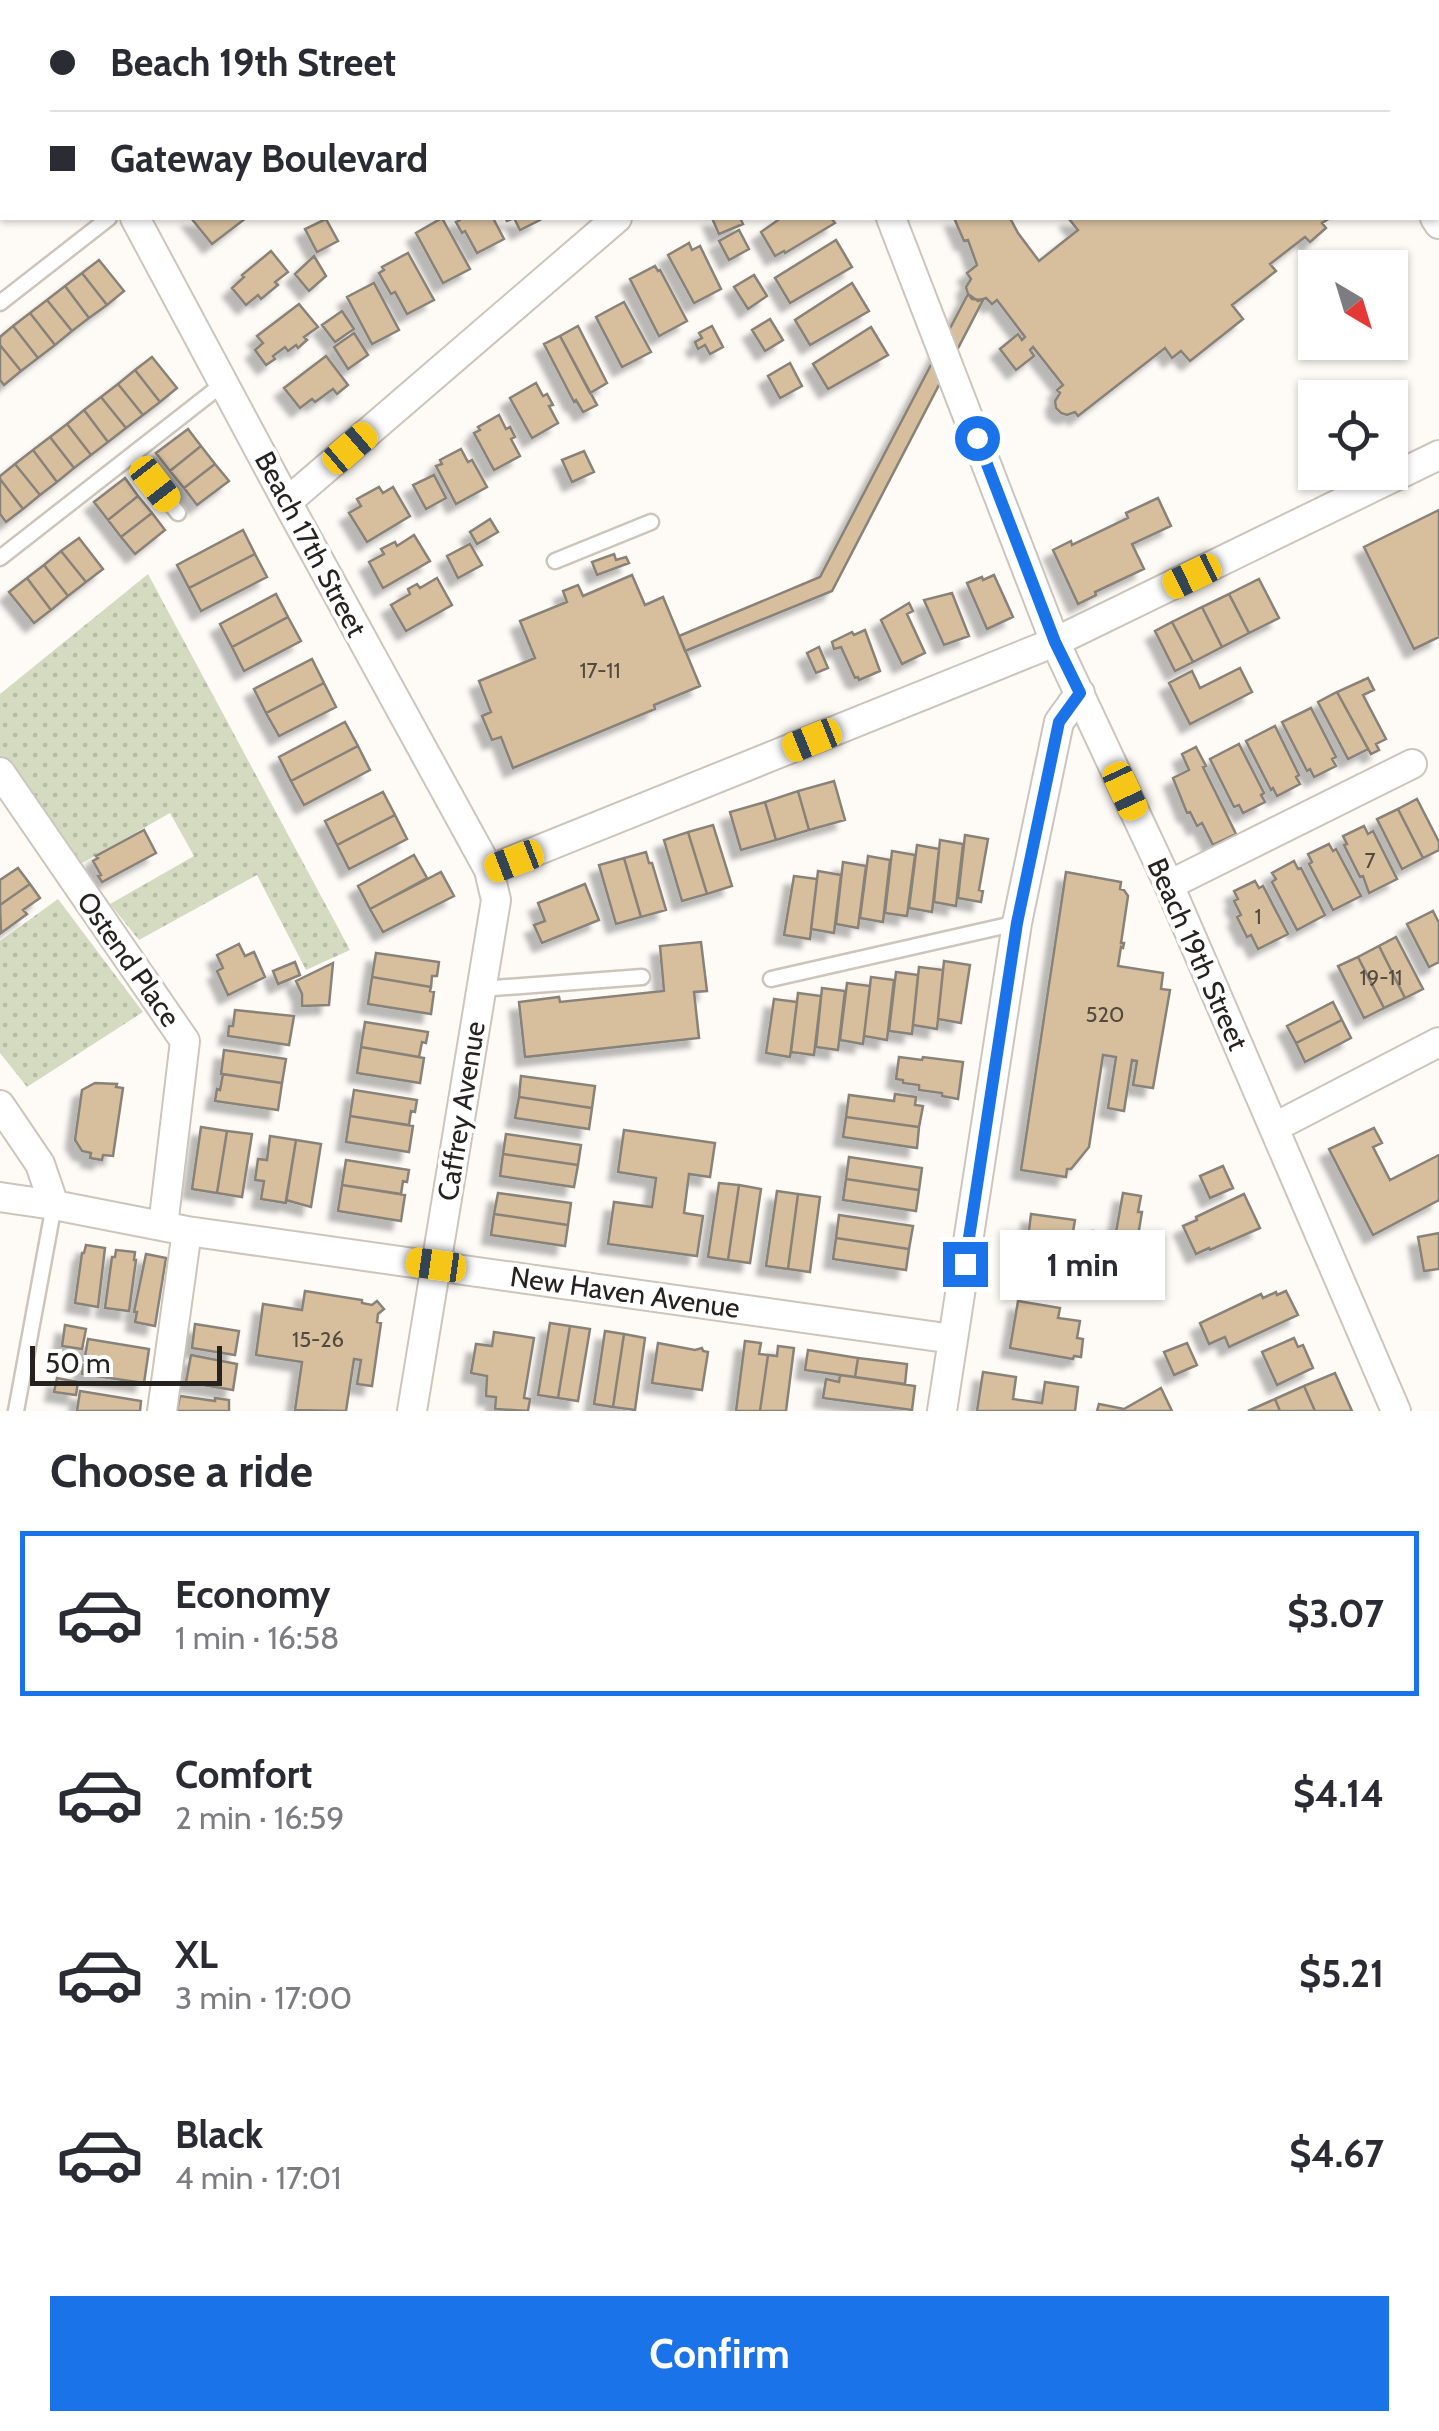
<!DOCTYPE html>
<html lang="en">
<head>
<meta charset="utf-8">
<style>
	body { margin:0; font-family:Cabin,sans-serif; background:#f7f7f7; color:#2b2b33; height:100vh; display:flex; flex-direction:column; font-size:38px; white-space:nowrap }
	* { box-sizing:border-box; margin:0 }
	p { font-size:32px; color:#7c7c81 }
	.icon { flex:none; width:55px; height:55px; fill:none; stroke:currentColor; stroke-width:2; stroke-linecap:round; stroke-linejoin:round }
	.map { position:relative; height:1411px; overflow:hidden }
	.drawer { display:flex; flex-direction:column; background:#fff; flex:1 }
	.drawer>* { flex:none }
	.hud { position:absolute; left:0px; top:0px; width:1440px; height:220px; box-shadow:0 2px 8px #0004; display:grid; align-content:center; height:220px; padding:0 50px; background:#fff }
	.needle { width:65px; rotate:142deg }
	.tools { position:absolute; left:1298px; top:250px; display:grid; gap:20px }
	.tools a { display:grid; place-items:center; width:110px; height:110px; border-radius:0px; background:#fff; box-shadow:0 2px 8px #0004; font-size:50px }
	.scale { position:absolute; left:30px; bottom:25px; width:192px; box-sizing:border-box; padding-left:10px; border:5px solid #25221f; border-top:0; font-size:28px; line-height:35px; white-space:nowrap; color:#25221f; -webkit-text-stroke:8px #fff; paint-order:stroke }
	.end { position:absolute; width:45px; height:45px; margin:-22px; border:12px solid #1a73e8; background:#fff; box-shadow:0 0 0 5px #fff }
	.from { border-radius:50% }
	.bubble { position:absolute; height:70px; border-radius:0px; background:#fff; box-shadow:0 2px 8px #0004; font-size:32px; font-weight:800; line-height:70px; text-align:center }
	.car { position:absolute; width:30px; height:60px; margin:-30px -15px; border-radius:12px; box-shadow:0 0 8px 2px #0007; background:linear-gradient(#f5c518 24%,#345 0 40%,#f5c518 0 76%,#345 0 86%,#f5c518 0) }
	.hud b { display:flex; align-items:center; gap:35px; height:95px; font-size:38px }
	.hud b+b { border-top:2px solid #e1e1e2 }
	.hud i { width:25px; height:25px; background:#2b2b33 }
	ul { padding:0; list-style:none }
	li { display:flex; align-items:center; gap:30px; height:165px; margin:0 20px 15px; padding:0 30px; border:5px solid transparent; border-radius:0px }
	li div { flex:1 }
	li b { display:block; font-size:38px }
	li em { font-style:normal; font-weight:800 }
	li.current { border-color:#1a73e8 }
	li>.icon { width:90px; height:90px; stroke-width:1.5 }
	h2 { padding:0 50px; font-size:45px; line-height:120px }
	.action { display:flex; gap:20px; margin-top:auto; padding:20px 50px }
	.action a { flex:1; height:115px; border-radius:0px; background:#1a73e8; color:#fff; font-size:40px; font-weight:800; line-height:115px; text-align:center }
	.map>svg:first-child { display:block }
</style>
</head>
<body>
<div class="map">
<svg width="1439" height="1411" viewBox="0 0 1439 1411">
	<defs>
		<pattern id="grass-dots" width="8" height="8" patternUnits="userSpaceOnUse" patternTransform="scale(2.5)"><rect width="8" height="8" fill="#d5dbc0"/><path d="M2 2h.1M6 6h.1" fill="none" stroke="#b7bca5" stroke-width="1.8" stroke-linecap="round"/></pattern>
		<filter id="shadow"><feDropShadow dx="-9" dy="9" stdDeviation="2.5" flood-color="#0004"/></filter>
	</defs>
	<rect width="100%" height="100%" fill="#fefbf7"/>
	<path fill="url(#grass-dots)" d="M148,574L350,950L306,970L257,875L139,940L110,904L194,856L170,813L75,867L0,762V694Z
		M58,899L143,1012L27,1087L0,1053V941Z"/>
	<path fill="#d7bf9e" stroke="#898279" stroke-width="2.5" filter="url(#shadow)" d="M140,0H263L265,2H142Z
		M1366,0H1435L1437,2H1368Z
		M191,218H246L212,244Z
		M442,218L470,269L443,283L416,233Z
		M459,218H493L504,239L477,253L465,231L462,233L456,222L460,220Z
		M505,218H539L540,220L520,230L514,218L507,221Z
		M712,218H740L743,224L719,234Z
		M781,218H831L835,223L785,253L784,251L775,256L761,232Z
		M954,218H1012H1010L1018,233L1039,261L1078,230L1069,219L1070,218H1330L1322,223L1326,228L1310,242L1305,237L1270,264L1276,271L1232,305L1243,319L1190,361L1181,351L1172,358L1165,348L1078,416L1075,412L1067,415L1061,413L1056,408L1055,401L1060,393L1057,390L1063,385L1033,347L1030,350L1034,356L1016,370L1000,349L1018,334L1022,340L1025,337L997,300L992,304L986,298L978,301L968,294L966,287L971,279L967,273L977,265L968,240L964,241Z
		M326,219L338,241L317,252L305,229Z
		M739,230L749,249L729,260L719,241Z
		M836,240L852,267L790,303L775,278Z
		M689,243L692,250L700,246L721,289L694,303L668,255Z
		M271,251L288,272L275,282L278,285L261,299L258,295L246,305L232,288L244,277L242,275Z
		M408,253L434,300L407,314L395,292L391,294L379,273L384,270L382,267Z
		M314,256L326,276L309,291L295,274Z
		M99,260L124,291L107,305L82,273Z
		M655,266L658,271L660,270L687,321L659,336L630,279Z
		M82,273L107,305L89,318L65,286Z
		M754,275L767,296L748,309L734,287Z
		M374,283L399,330L372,344L347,297Z
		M852,283L869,311L810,345L795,320Z
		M65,286L89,318L72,331L47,300Z
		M968,294L972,299L983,300L832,591L685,651L679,636L820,577Z
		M47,300L72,331L55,345L30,313Z
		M624,302L651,352L622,367L596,317Z
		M299,304L318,327L304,337L307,340L298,348L296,345L288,351L285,347L273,356L275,359L266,365L255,350L263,343L257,336Z
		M342,311L354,329L335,342L322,325Z
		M30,313L55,345L38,358L13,326Z
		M770,319L783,340L765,351L752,330Z
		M13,326L38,358L21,371L0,345V337Z
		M578,326L607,383L590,393L560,336Z
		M712,326L723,347L710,354L705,345L698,349L695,342L702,338L699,333Z
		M871,327L888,355L828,389L813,364Z
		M354,333L368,355L348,369L334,347Z
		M560,336L597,405L583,412L576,400L574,402L544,344Z
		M0,345L21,371L4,385L0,380Z
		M326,356L348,385L337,394L333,389L315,402L312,399L300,408L284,388Z
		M152,357L177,388L160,402L135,370Z
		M790,363L802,386L780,398L768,376Z
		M135,370L160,402L143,415L118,384Z
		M536,383L543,396L547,394L553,405L549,406L558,423L532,438L510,398Z
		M118,384L143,415L126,428L101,397Z
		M101,397L126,428L108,442L84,410Z
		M84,410L108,442L91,455L67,424Z
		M499,415L506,429L510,427L515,437L511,439L520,456L494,470L474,433L480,430L478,427Z
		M67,424L91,455L74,468L50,437Z
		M188,429L201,446L170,471L156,453Z
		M50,437L74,468L57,482L33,450Z
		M201,446L215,464L184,488L170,471Z
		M461,449L468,462L472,460L487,487L456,504L436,466L442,464L440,460Z
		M33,450L57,482L40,495L15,464Z
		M584,451L594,472L572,482L562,460Z
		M15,464L40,495L23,509L0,479V476Z
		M215,464L229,481L197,505L184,488Z
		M434,475L446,498L426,509L413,485Z
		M125,478L138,496L108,520L94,502Z
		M0,479L23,509L6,522L0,514Z
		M379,487L383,493L393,487L410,516L367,542L349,513L361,506L357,499Z
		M138,496L152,513L121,537L108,520Z
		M1158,498L1171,526L1132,544L1144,569L1095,592L1096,595L1078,604L1053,550L1071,541L1072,545L1128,518L1126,513Z
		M1439,510V637L1414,649L1364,547Z
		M152,513L165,530L135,554L121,537Z
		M490,519L498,532L477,544L470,532Z
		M243,530L255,554L189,588L177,565Z
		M414,535L430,561L383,588L369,562L384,554L381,549L395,542L397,546Z
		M79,538L103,569L86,582L61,551Z
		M470,544L482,565L458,578L447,556Z
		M61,551L86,582L68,596L44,565Z
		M255,554L267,577L201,611L189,588Z
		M614,554L616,560L626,557L629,563L597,575L592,562Z
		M44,565L68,596L51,610L27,578Z
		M632,575L645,605L663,597L700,686L654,705L655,709L513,768L501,737L492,740L482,716L491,712L479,681L535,658L520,621L567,602L563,591L578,585L583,596Z
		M994,575L1013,617L987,629L967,583L982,577L983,580Z
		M27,578L51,610L34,623L9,592Z
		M437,578L452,605L406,631L391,605L410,594L408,589L417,584L420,588Z
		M1259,579L1279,618L1249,633L1229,594Z
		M952,593L969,636L944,645L924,600Z
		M276,594L288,617L232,647L220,624Z
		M1229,594L1249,633L1222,647L1202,607Z
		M909,603L913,611L907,614L925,653L902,664L881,620Z
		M1202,607L1222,647L1193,662L1172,622Z
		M288,617L301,641L244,671L232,647Z
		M1172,622L1193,662L1175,671L1155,631Z
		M865,630L880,671L859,680L858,677L855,678L841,647L834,649L832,642L852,632L854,635Z
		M819,647L828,668L816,673L807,653Z
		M312,659L324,683L266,713L254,689Z
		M1240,668L1252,692L1190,724L1169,683L1192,671L1200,688Z
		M1368,678L1374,690L1363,695L1386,739L1376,744L1379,750L1371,754L1337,692Z
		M324,683L336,707L279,736L266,713Z
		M1337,692L1368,749L1348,759L1318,702Z
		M1311,708L1336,757L1332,759L1336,766L1314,777L1310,769L1307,771L1282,722Z
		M345,722L358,746L291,781L279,757Z
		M1275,726L1299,775L1296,777L1300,784L1277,796L1273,788L1271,790L1246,741Z
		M1239,744L1264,793L1261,795L1265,802L1243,813L1239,805L1234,807L1210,759Z
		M358,746L370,770L304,805L291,781Z
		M1196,747L1206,766L1203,767L1236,834L1213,845L1202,823L1197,826L1190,812L1187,813L1173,778L1189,770L1182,754Z
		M834,781L845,820L809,830L798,791Z
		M798,791L809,830L776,840L765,802Z
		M383,792L395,815L337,845L325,821Z
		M1417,799L1439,842V850L1423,858L1398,809Z
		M765,802L776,840L741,850L730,812Z
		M1398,809L1423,858L1402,869L1377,819Z
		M395,815L407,839L349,869L337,845Z
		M713,825L732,886L707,894L688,832Z
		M1364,826L1368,834L1373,831L1397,879L1369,893L1363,876L1360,877L1344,845L1347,844L1343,836Z
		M144,830L156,853L102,882L98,876L101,875L93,861L98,858L96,856Z
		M688,832L707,894L682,901L664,840Z
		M965,835L988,839L979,890L983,891L981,902L958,898Z
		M940,840L963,844L956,906L934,902Z
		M1329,844L1333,851L1336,849L1361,896L1333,910L1309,864L1312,862L1308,854Z
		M917,845L939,849L932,912L909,908Z
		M892,851L915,855L907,916L885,913Z
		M646,852L649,863H652L666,910L641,917L624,858Z
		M414,855L427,878L370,909L358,886Z
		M868,856L890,860L883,922L860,918Z
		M624,858L641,917L616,924L599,865Z
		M1294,861L1298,869L1301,868L1325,915L1297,930L1272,882L1276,879L1272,873Z
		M843,862L866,866L858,928L836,924Z
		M18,868L30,884L0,905V880Z
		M818,871L841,875L834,933L811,929Z
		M441,872L454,896L383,932L370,909Z
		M1066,872L1121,882L1120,889L1124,890L1128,896L1121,943H1124L1123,948L1121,947L1118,966L1163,973L1161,989L1170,990L1153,1088L1133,1085L1137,1061L1132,1060L1124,1111L1108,1108L1116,1057L1103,1055L1089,1147L1071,1169H1067L1066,1177L1021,1170Z
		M794,876L817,879L810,939L784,935Z
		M1255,881L1259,888L1263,886L1288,934L1258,949L1251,935L1247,937L1237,917L1241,915L1234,901L1238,899L1234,891Z
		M30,884L40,898L23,910L27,914L1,933L0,905Z
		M585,884L599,920L542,943L534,925L545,921L538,903Z
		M1433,911L1439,923V962L1429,967L1407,924Z
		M1396,937L1423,989L1405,998L1379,946Z
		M701,942L707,991L694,992L699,1038L525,1057L519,1002L559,997L560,1002L664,991L660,946Z
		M239,944L245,956L254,952L265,977L228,995L217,971L223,968L217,955Z
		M1379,946L1405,998L1384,1008L1358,957Z
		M376,953L439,962L437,976H432L431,987L372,977Z
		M1358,957L1384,1008L1364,1018L1338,966Z
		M944,961L970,965L961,1023L938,1019Z
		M295,962L300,975L278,984L273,971Z
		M333,963L329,1005L302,1006V994L296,981Z
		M919,967L943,970L937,1029L913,1025Z
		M896,972L918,975L912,1034L889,1031Z
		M372,977L431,987L430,991L434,992L431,1014L368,1004Z
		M871,977L894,980L887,1040L864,1036Z
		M847,983L870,986L863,1044L840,1040Z
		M822,988L845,991L838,1050L816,1047Z
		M798,993L821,996L814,1055L791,1052Z
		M774,999L797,1002L790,1057L766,1053Z
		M1333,1002L1342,1020L1296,1043L1287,1026Z
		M235,1010L294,1016L289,1045L228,1036L229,1026H233Z
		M1342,1020L1351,1038L1305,1062L1296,1043Z
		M365,1022L428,1032L426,1043L422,1042L419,1057L361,1047Z
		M361,1047L424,1058L420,1083L357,1073Z
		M224,1050L286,1059L282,1083L221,1074Z
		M899,1057L922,1060L923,1057L963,1062L958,1099L942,1096V1093L919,1090V1085L903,1083V1080L896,1079Z
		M223,1074L282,1083L278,1110L215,1101L217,1089L220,1090Z
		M521,1076L595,1086L592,1108L519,1097Z
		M95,1083L117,1084L116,1087L123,1088L113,1156L103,1155L102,1160L90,1158L91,1153L82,1151L75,1140L82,1090Z
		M354,1090L417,1100L415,1112L411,1111L409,1125L350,1116Z
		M895,1094L916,1097L915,1105L923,1106L919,1127L846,1117L849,1095L894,1101Z
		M519,1097L592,1108L589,1129L515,1118Z
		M350,1116L413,1126L409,1152L346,1142Z
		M846,1117L919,1127L917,1148L843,1137Z
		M201,1127L227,1131L217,1193L192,1189Z
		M1374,1128L1382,1143L1373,1147L1390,1180L1439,1155V1200L1373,1235L1329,1149Z
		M624,1130L715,1143L710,1177L689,1174L684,1213L703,1216L697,1256L608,1244L614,1202L652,1207L656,1178L618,1172Z
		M227,1131L252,1134L242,1197L217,1193Z
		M506,1134L581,1145L578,1165L503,1154Z
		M270,1136L296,1140L286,1203L261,1199L264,1181L255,1180L258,1159L267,1160Z
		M296,1140L321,1144L311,1207L286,1200Z
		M503,1154L578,1165L574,1187L500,1176Z
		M849,1157L922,1168L919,1190L846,1179Z
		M346,1160L409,1170L407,1182L403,1181L401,1194L342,1185Z
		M1223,1166L1233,1188L1210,1198L1200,1176Z
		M846,1179L919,1190L916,1211L843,1200Z
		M719,1183L739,1185L728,1260L708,1257Z
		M342,1185L405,1195L401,1221L338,1211Z
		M739,1185L761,1189L750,1263L728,1260Z
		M777,1191L798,1194L788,1269L766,1266Z
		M498,1193L571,1203L568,1225L494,1214Z
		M1123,1193L1141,1196L1138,1212H1142L1138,1236L1116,1232Z
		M798,1194L820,1197L810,1272L788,1269Z
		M1244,1194L1260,1228L1210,1250L1209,1248L1196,1254L1183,1226L1197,1220L1196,1217Z
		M494,1214L568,1225L565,1246L491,1235Z
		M1031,1214L1075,1220L1073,1232L1093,1235V1231L1111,1234L1108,1258L1096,1256L1094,1271L1025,1262Z
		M839,1215L913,1226L909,1249L836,1238Z
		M1439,1233V1269L1424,1271L1418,1237Z
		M836,1238L909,1249L906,1270L833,1259Z
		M86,1245L105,1248L98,1307L75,1303L82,1253H84Z
		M116,1250L135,1252L134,1260H136L129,1311L105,1308L112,1257H115Z
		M146,1254L166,1258L155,1326L135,1322L137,1312H134Z
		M305,1291L362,1300V1303L372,1305L377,1301L384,1309L378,1314L377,1322L381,1323L372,1386L357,1384L361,1360L354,1359L346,1411L295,1410L302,1362L256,1355L263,1304L302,1310Z
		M1286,1291L1298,1315L1229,1347L1225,1337L1209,1344L1200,1323L1261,1294L1263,1298L1276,1292L1277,1295Z
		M1018,1301L1060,1308L1058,1318L1080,1321L1077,1338L1083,1339L1081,1357L1074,1356L1073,1359L1010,1348Z
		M550,1323L570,1326L558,1398L538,1395Z
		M195,1324L239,1331L235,1355L192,1348Z
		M65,1325L86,1329L82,1349L62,1346Z
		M570,1326L590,1329L578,1401L558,1398Z
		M605,1331L624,1334L613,1407L594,1404Z
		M494,1332L534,1338L524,1398L530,1399L528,1411L495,1409L496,1397L486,1396L487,1376L471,1373L476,1344L492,1346Z
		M624,1334L645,1338L635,1410L613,1407Z
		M1294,1338L1298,1347L1303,1345L1313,1368L1277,1385L1262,1352Z
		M88,1339L149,1349L144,1383L82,1374Z
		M745,1341L761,1343L759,1354L768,1355L760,1411H736Z
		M658,1343L695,1350L702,1348L703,1351L708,1352L702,1390L652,1383Z
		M1187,1343L1197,1365L1174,1375L1164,1352Z
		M778,1346L794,1348L786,1411H760L768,1355L777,1356Z
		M808,1350L858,1358L855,1377L805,1370Z
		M191,1355L237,1364L233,1390L186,1382Z
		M858,1358L907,1364L905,1384L855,1377Z
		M983,1372L1016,1377L1013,1399L1042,1403L1045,1382L1078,1387L1075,1411H977Z
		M1335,1373L1352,1411H1315L1304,1386Z
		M840,1375L915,1386L912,1410L823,1398L826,1379L839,1382Z
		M57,1378L78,1382L76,1395L54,1392Z
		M1304,1386L1315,1411H1280L1275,1399Z
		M1161,1388L1172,1411H1097L1099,1404L1124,1409Z
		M80,1391L141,1401L140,1411H77Z
		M180,1396L215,1401V1398L229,1400V1411H177Z
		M1275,1399L1280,1411H1248Z"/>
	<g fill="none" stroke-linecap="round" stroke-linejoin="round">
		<defs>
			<path id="service" d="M924,0L926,2
				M1195,0V2
				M0,303L109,218
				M132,455L178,513
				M0,558L224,383
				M555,561L651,522
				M771,979L1017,923
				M481,989L642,977
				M16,1411L54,1205"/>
			<path id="minor" d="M23,0L24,2
				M805,0L806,2
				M1280,0L1282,2
				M841,2L843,0
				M135,218L287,502L489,870L496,900L412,1411
				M891,218L1055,642L1169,885L1396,1411
				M1435,218L1439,224
				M287,502L617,218
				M0,772L185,1041L163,1226
				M489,870L1055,642L1439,455
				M1169,885L1412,764
				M0,1105L40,1164L54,1205
				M1275,1127L1439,1042
				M0,1197L54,1205L187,1231L953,1339
				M162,1411L187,1231
				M942,1411L1017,923L1059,722L1080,693"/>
		</defs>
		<use href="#service" stroke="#cdc5bb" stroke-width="19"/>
		<use href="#minor" stroke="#cdc5bb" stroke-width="32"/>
		<use href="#service" stroke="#fff" stroke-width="14"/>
		<use href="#minor" stroke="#fff" stroke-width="28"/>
	</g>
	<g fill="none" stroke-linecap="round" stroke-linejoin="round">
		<path stroke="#1a73e8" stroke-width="12" d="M965,1264L1017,923L1059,722L1080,693L1055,642L977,438"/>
	</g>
	<g text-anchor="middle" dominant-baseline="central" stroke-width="8" stroke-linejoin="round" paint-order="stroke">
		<g font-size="22" fill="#52493f">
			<text x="600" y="670">17-11</text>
			<text x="1370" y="860">7</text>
			<text x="1258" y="916">1</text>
			<text x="1381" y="977">19-11</text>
			<text x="1105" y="1014">520</text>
			<text x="318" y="1339">15-26</text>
		</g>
		<g font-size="28" fill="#25221f" stroke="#fff">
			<text transform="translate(311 544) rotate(62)">Beach 17th Street</text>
			<text transform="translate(1198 954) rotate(66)">Beach 19th Street</text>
			<text transform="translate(129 959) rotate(55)">Ostend Place</text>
			<text transform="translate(461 1111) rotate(-81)">Caffrey Avenue</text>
			<text transform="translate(625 1292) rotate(8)">New Haven Avenue</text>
		</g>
	</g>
</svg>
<div class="tools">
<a><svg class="needle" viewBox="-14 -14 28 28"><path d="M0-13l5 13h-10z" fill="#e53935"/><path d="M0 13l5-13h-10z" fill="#7c7c81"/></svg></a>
<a><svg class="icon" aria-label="locate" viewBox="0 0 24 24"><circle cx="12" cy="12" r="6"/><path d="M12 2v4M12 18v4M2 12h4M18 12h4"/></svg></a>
</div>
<div class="scale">50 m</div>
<i class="end from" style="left:977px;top:438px"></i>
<i class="end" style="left:965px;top:1264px"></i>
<div class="bubble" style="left:1000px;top:1230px;width:165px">1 min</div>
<i class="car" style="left:350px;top:448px;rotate:49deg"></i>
<i class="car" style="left:155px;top:484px;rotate:142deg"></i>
<i class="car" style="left:1192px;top:576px;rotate:244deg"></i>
<i class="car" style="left:812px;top:740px;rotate:248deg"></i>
<i class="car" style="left:1125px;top:791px;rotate:155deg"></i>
<i class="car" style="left:514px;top:861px;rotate:249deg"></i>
<i class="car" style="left:436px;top:1265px;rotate:278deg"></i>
<div class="hud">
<b><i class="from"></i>Beach 19th Street</b>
<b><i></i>Gateway Boulevard</b>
</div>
</div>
<section class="drawer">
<h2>Choose a ride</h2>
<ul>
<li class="current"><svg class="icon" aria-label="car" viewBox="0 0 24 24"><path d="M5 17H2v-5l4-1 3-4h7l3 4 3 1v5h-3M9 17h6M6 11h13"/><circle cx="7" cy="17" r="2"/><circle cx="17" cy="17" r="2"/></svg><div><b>Economy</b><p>1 min · 16:58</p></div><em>$3.07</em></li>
<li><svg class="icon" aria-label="car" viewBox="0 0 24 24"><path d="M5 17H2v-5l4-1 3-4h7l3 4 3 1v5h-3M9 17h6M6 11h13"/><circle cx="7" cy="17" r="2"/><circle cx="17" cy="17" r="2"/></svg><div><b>Comfort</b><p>2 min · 16:59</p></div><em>$4.14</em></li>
<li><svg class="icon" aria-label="car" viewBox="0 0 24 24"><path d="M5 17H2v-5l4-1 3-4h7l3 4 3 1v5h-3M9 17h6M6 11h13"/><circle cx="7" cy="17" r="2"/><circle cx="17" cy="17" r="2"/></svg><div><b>XL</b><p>3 min · 17:00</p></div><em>$5.21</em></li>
<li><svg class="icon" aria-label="car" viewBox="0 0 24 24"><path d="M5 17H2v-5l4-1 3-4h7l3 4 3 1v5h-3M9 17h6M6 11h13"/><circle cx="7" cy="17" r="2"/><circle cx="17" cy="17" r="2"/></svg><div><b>Black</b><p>4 min · 17:01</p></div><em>$4.67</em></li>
</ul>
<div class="action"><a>Confirm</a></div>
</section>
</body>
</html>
